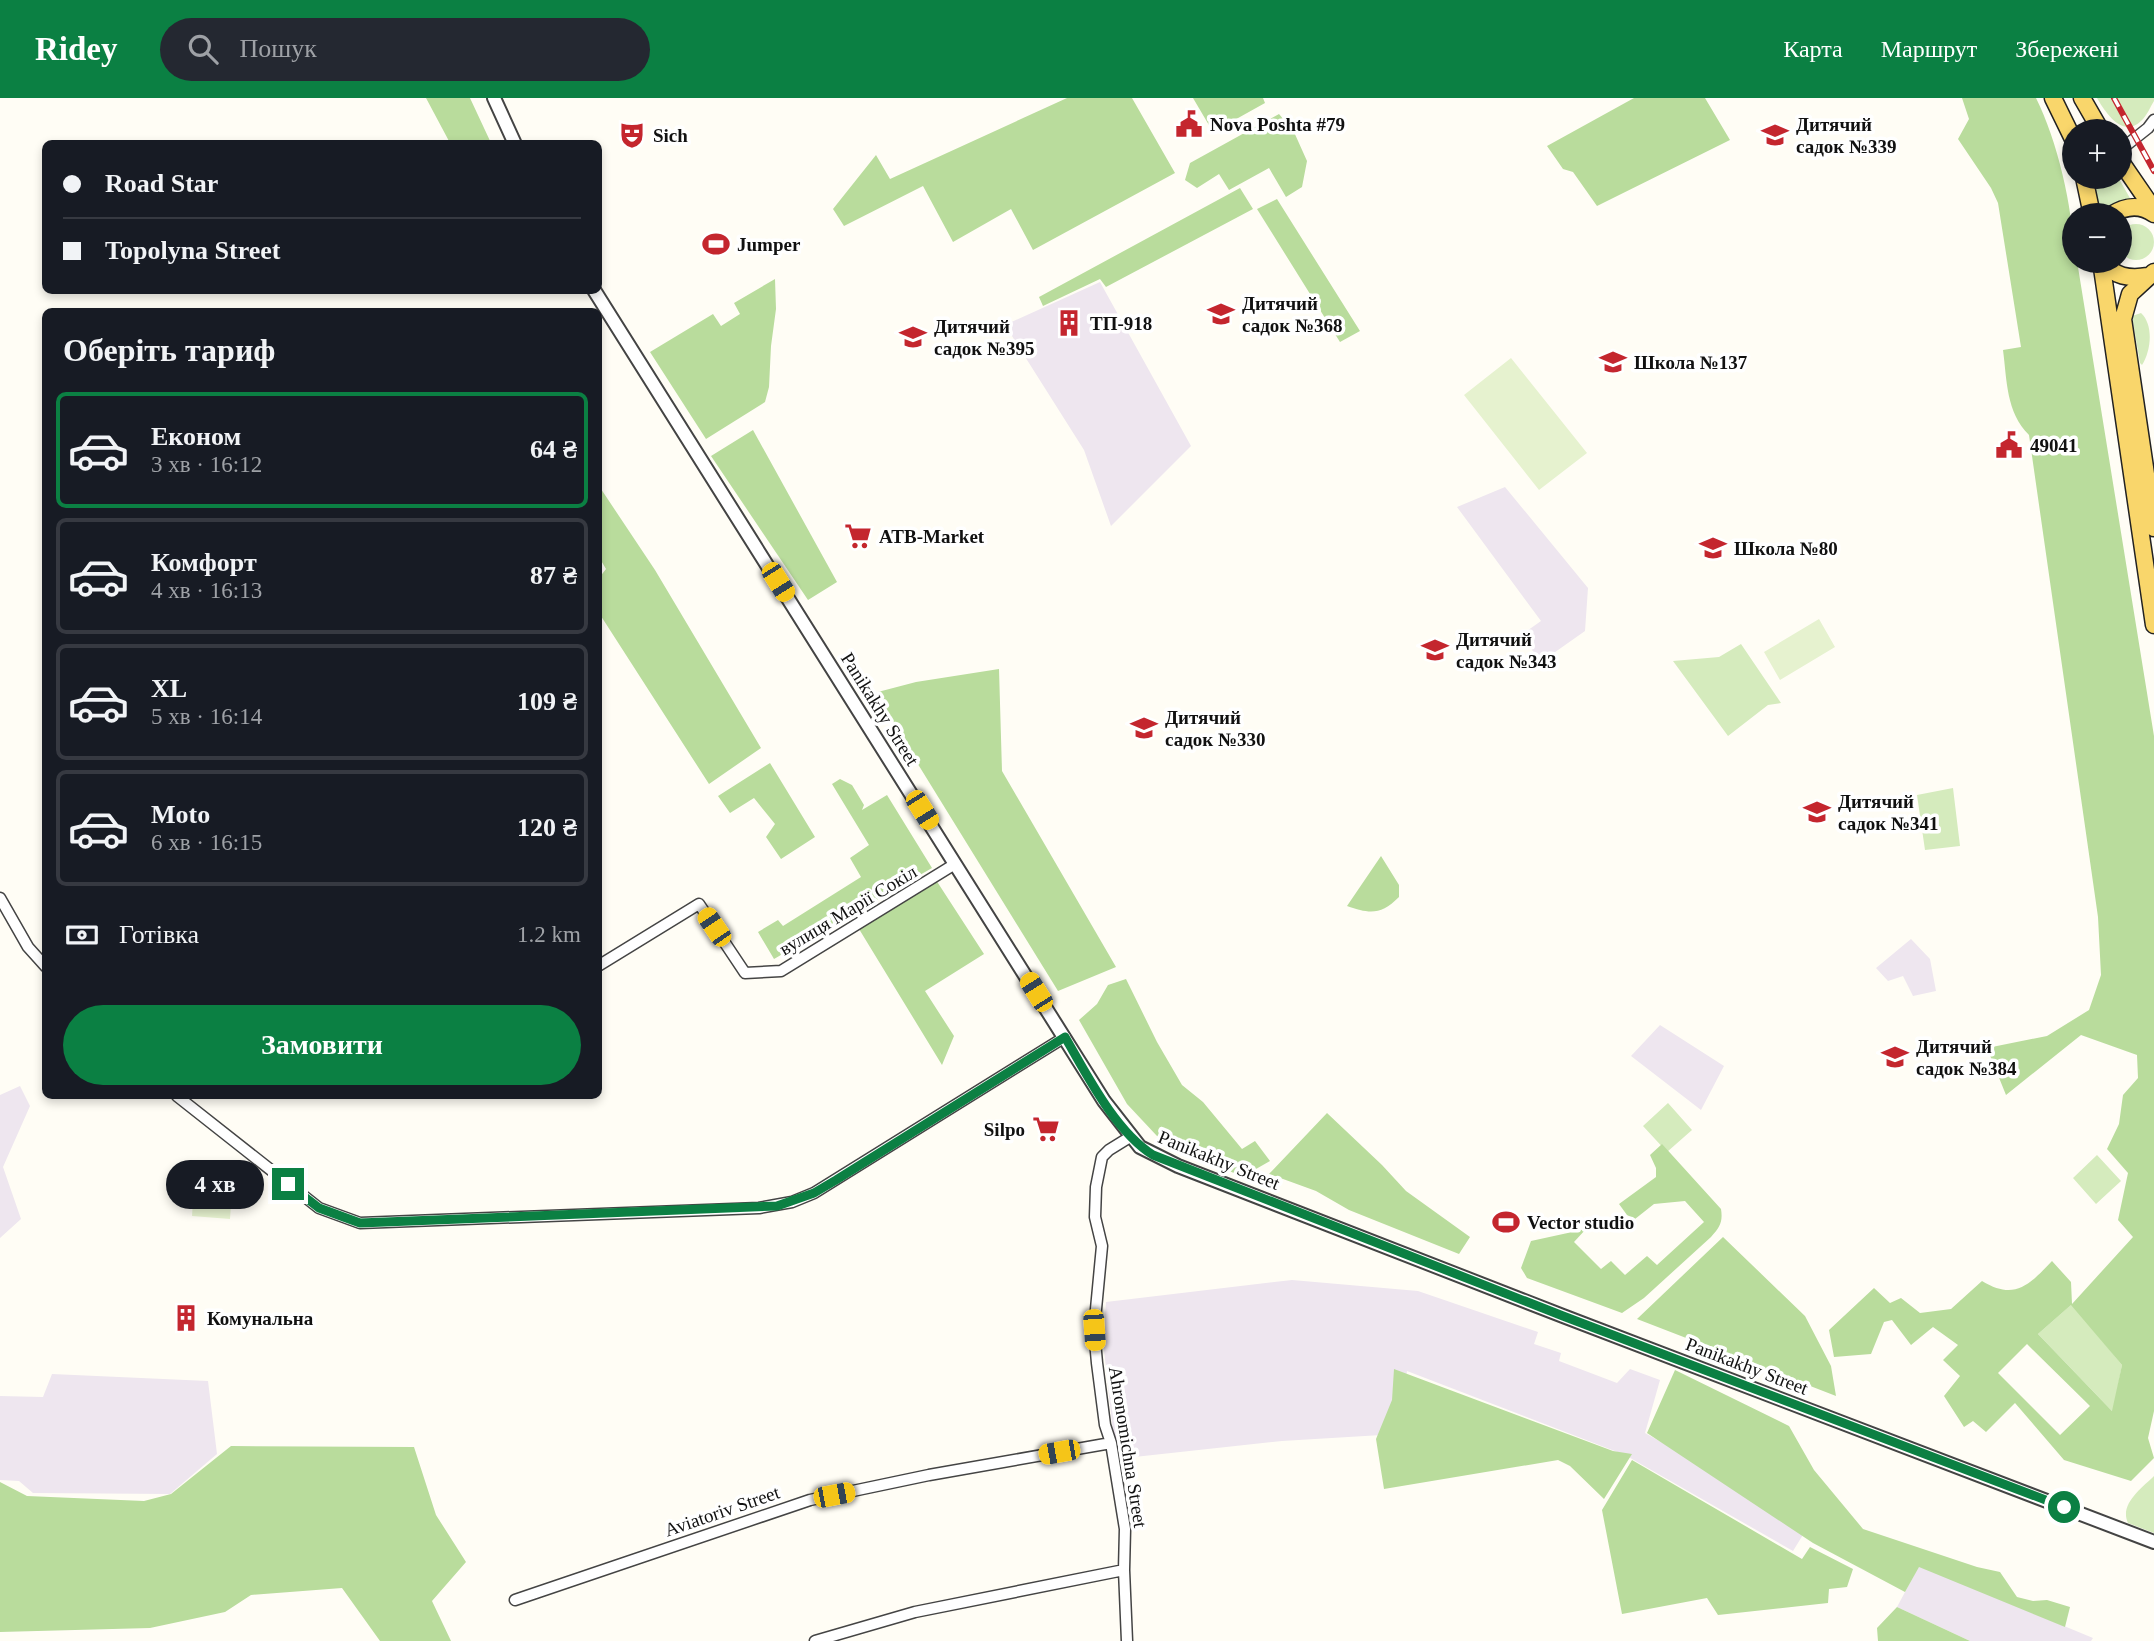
<!DOCTYPE html>
<html lang="uk">
<head>
<meta charset="utf-8">
<style>
	body { margin:0; font-family:Georgia,serif; background:#242831; color:#f1f3f6; height:100vh; display:flex; flex-direction:column; font-size:26px; white-space:nowrap }
	* { box-sizing:border-box; margin:0 }
	p { font-size:23px; color:#9ea1a6 }
	.icon { flex:none; width:38px; height:38px; fill:none; stroke:currentColor; stroke-width:2; stroke-linecap:round; stroke-linejoin:round }
	.map { position:relative; flex:1; overflow:hidden }
	.details { position:absolute; left:42px; top:210px; width:560px; height:791px; display:flex; flex-direction:column; background:#171b24; border-radius:10px; box-shadow:0 4px 10px #0003 }
	.details>* { flex:none }
	.hud { position:absolute; left:42px; top:42px; width:560px; height:154px; border-radius:10px; box-shadow:0 4px 10px #0003; display:grid; align-content:center; height:154px; padding:0 21px; background:#171b24 }
	.controls { position:absolute; left:2062px; top:21px; display:grid; gap:14px }
	.controls a { display:grid; place-items:center; width:70px; height:70px; border-radius:50%; background:#171b24; box-shadow:0 4px 10px #0003; font-size:35px }
	.end { position:absolute; width:32px; height:32px; margin:-16px; border:9px solid #0b8043; background:#fff; box-shadow:0 0 0 4px #fff }
	.from { border-radius:50% }
	.bubble { position:absolute; height:49px; border-radius:24px; background:#171b24; box-shadow:0 4px 10px #0003; font-size:23px; font-weight:700; line-height:49px; text-align:center }
	.car { position:absolute; width:21px; height:42px; margin:-21px -10px; border-radius:9px; box-shadow:0 0 5px 2px #0007; background:linear-gradient(#f5c518 24%,#345 0 40%,#f5c518 0 76%,#345 0 86%,#f5c518 0) }
	.hud b { display:flex; align-items:center; gap:24px; height:66px; font-size:26px }
	.hud b+b { border-top:2px solid #363941 }
	.hud i { width:18px; height:18px; background:#f1f3f6 }
	ul { padding:0; list-style:none }
	li { display:flex; align-items:center; gap:21px; height:116px; margin:0 14px 10px; padding:0 7px; border:4px solid #363941; border-radius:10px }
	li div { flex:1 }
	li b { display:block; font-size:26px }
	li em { font-style:normal; font-weight:700 }
	li.on { border-color:#0b8043 }
	li>.icon { width:63px; height:63px; stroke-width:1.5 }
	h2 { padding:0 21px; font-size:32px; line-height:84px }
	.pay { display:flex; align-items:center; gap:18px; height:77px; padding:0 21px; font-size:26px }
	.pay p { margin-inline-start:auto }
	.cta { display:flex; gap:14px; margin-top:auto; padding:14px 21px }
	.cta a { flex:1; height:80px; border-radius:42px; background:#0b8043; color:#fff; font-size:28px; font-weight:700; line-height:80px; text-align:center }
	header { display:flex; align-items:center; gap:42px; box-sizing:border-box; height:98px; padding:0 35px; background:#0b8043; color:#fff }
	header strong { font-size:33px }
	nav { display:flex; gap:38px; margin-inline-start:auto; font-size:24px }
	.search { width:490px; height:63px; background:#242831; display:flex; align-items:center; gap:18px; box-sizing:border-box; padding:0 24px; border-radius:38px; color:#9ea1a6; font-size:26px }
	.map>svg:first-child { display:block }
</style>
</head>
<body>
<header>
<strong>Ridey</strong>
<div class="search"><svg class="icon" aria-label="search" viewBox="0 0 24 24"><circle cx="10" cy="10" r="6"/><path d="M15 15l6 6"/></svg>Пошук</div>
<nav><a>Карта</a><a>Маршрут</a><a>Збережені</a></nav>
</header>
<div class="map">
<svg width="2154" height="1543" viewBox="0 0 2154 1543">
	<rect width="100%" height="100%" fill="#fffdf5"/>
	<path fill="#eee6ef" d="M1100,184L1191,348L1111,428L1084,352L1005,227Z
		M1505,389L1588,490L1585,533L1541,564L1521,537L1541,523L1457,409Z
		M1911,841L1930,861L1936,893L1913,898L1903,878L1888,883L1876,870Z
		M1660,927L1724,968L1701,1012L1631,958Z
		M20,988L30,1008L3,1069L21,1121L0,1140V997Z
		M1292,1182L1418,1193L1538,1234L1534,1246L1561,1255L1559,1263L1617,1285L1630,1271L1660,1282L1645,1335L1809,1427L1793,1453L1625,1357L1407,1273L1398,1336L1282,1343L1116,1361L1103,1243L1106,1204Z
		M52,1276L208,1283L217,1356L170,1396L33,1395L19,1383L0,1382V1298L43,1299Z
		M1919,1468L2093,1540L2091,1543H1970L1897,1509Z"/>
	<path fill="#d5ebbd" d="M2097,0H2154V3C2150,9 2147,18 2141,23C2123,41 2105,14 2097,0Z
		M2092,79H2118L2131,102L2108,112L2102,117Z
		M2118 144a18 18 0 1 1 36 0a18 18 0 1 1-36 0Z
		M2141,215C2154,227 2151,253 2142,267L2140,265L2132,218Z
		M1741,546L1781,605L1768,607L1728,638L1673,563L1719,559Z
		M1953,690L1960,748L1925,752L1917,697Z
		M1668,1005L1692,1032L1667,1054L1643,1028Z
		M2097,1057L2121,1083L2096,1106L2073,1080Z
		M2072,1206L2122,1267L2113,1314L2038,1236Z
		M2154,1378V1435L2128,1425C2119,1406 2142,1390 2154,1378Z"/>
	<path fill="#b9dc9c" fill-rule="evenodd" d="M426,0H470L491,45H450Z
		M1067,0H1132L1175,75L1033,152L1011,111L953,144L923,88L844,128L833,111L876,57L890,81Z
		M1193,0H1263L1265,5L1213,34Z
		M1634,0H1705L1730,42L1597,108L1573,74L1563,71L1547,48Z
		M1962,0H2036C2058,44 2074,113 2074,163H2077L2154,638V1313L2148,1340L2154,1360L2131,1383L2064,1362L2015,1305L1986,1334L1973,1323L1964,1329L1944,1298L1960,1278L1943,1262L1958,1247L1933,1229L1911,1247L1892,1222L1884,1224L1871,1256L1834,1259L1829,1232L1874,1190L1890,1205L1901,1200L1920,1215L1951,1211L1982,1183C2015,1203 2029,1187 2052,1163L2071,1184L2072,1206L2133,1139L2118,1122L2128,1075L2107,1051L2119,1026L2123,997L2138,980L2137,957L2081,937L2006,997L1987,950L2047,938L2089,912L2101,877L2098,819L2029,337C2006,314 2007,282 2003,252L2021,249L1998,105L1991,90L1958,41L1969,21ZM2071,1207L2122,1267L2112,1313L2038,1236ZM2027,1246L2090,1308L2060,1337L1998,1275Z
		M1279,16L1294,34L1307,63L1302,89L1286,99L1269,70L1229,92L1219,76L1197,90L1185,82L1190,65Z
		M1240,90L1253,111L1106,189L1100,181L1043,208L1039,199Z
		M1277,101L1360,233L1340,244L1257,111Z
		M775,181L776,211L771,248L769,289L765,304L706,341L650,254L713,216L721,228L740,216L734,205Z
		M753,332L837,484L808,502L711,358Z
		M599,388L655,472L761,650L709,686L599,515V480L606,471L599,459Z
		M999,571L1002,673L1116,869L1058,893L874,595L916,584Z
		M770,665L815,739L781,761L766,739L775,726L754,700L730,715L718,698Z
		M840,681L852,687L864,707L862,712L887,697L932,770L774,861L758,834L778,822L783,828L861,779L850,760L869,747L832,686Z
		M1381,758L1399,787V799C1381,817 1370,816 1347,808Z
		M936,782L984,856L925,893L954,938L942,967L859,831Z
		M1126,881L1157,944L1182,987L1203,1004L1242,1051L1255,1043L1270,1063L1242,1079L1157,1038L1127,1006L1079,922L1097,906L1108,887Z
		M1327,1015L1382,1067L1406,1093L1470,1139L1459,1156L1349,1112L1316,1093L1269,1076Z
		M1662,1046L1721,1111C1723,1124 1720,1129 1711,1139L1644,1200L1622,1215L1527,1180L1521,1170L1531,1143L1586,1131L1574,1144L1601,1171L1611,1163L1625,1177L1647,1158L1657,1167L1704,1124L1685,1103L1654,1106L1635,1121L1627,1117L1619,1106L1656,1079V1070L1650,1057Z
		M1723,1139L1805,1218L1831,1268L1836,1298L1637,1221Z
		M1394,1271L1613,1353L1632,1356L1604,1401L1570,1368L1558,1362L1384,1391L1376,1341L1392,1302Z
		M1675,1272L1789,1328L1814,1372L1863,1431L1977,1469L2000,1474L2017,1499L2033,1503L2047,1502L2070,1509L2065,1529L1919,1469L1905,1494L1813,1445L1647,1335Z
		M231,1348L414,1349L436,1417L466,1464L432,1503L451,1543H380L342,1490L251,1497L225,1514L150,1530L0,1534V1384L27,1398L144,1403L171,1396Z
		M1632,1362L1802,1461L1810,1449L1853,1471L1847,1489L1829,1491L1828,1505L1718,1517L1707,1500L1622,1516L1602,1412Z
		M1897,1509L1970,1543H1878L1877,1530Z"/>
	<path fill="#e6f2cf" d="M1511,260L1587,355L1539,392L1464,297Z
		M1819,521L1835,549L1780,582L1764,554Z
		M193,1103L231,1106L230,1121L192,1118Z"/>
	<g fill="none" stroke-linecap="round" stroke-linejoin="round">
		<defs>
			<path id="minor" d="M2119,53L2148,30L2154,22
				M0,800L28,849L46,869
				M598,868L699,806L745,875L781,873L955,766
				M177,998L319,1110L360,1125L759,1110L792,1104L814,1095L1065,939
				M515,1502L810,1402L929,1377L1111,1345
				M815,1543L915,1514L1124,1472
				M1127,1543L1124,1472L1125,1431L1111,1345L1105,1327L1097,1265L1094,1232L1102,1148L1095,1119L1096,1089L1102,1059L1109,1052L1130,1039"/>
			<path id="tertiary" d="M494,0L515,46
				M594,192L1104,1003L1140,1049L1178,1068L1563,1218L2154,1444"/>
			<path id="primary" d="M2053,0L2074,43
				M2082,0L2101,33
				M2119,61L2154,112
				M2084,79L2092,117
				M2111,117C2125,108 2140,106 2154,116
				M2101,163L2154,527
				M2103,163C2114,179 2129,181 2148,178
				M2154,174L2130,196L2123,221L2154,430"/>
		</defs>
		<use href="#minor" stroke="#444" stroke-width="13"/>
		<use href="#tertiary" stroke="#444" stroke-width="16"/>
		<use href="#primary" stroke="#222" stroke-width="19"/>
		<use href="#minor" stroke="#fff" stroke-width="10"/>
		<use href="#tertiary" stroke="#fff" stroke-width="12"/>
		<use href="#primary" stroke="#f9d66b" stroke-width="16"/>
		<defs>
			<path id="rail" d="M2114,0L2154,73"/>
		</defs>
		<use href="#rail" stroke="#c4262e" stroke-width="6"/>
		<use href="#rail" stroke="#fff" stroke-width="3.5" stroke-dasharray="10" stroke-linecap="butt"/>
	</g>
	<g fill="none" stroke-linecap="round" stroke-linejoin="round">
		<path stroke="#0b8043" stroke-width="9" d="M288,1086L319,1110L360,1125L777,1108L814,1095L836,1082L1065,939C1087,977 1115,1033 1153,1057L1563,1218L2064,1409"/>
	</g>
	<defs>
		<symbol id="civic-bare" viewBox="-9 -9 18 18"><path d="M-.6-6.5H3V-4.5H.6V-3L4-1V1h2V6H-6V1h2V-1L-.6-3ZM-1.2 2.5V6h2.4V2.5Z" fill="#c4262e" stroke="#fff" stroke-width="2.5" paint-order="stroke"/></symbol>
		<symbol id="theatre-bare" viewBox="-9 -9 18 18"><path d="M-5-5.5Q0-4 5-5.5V0Q5 5 0 6Q-5 5-5 0ZM-3.3-2.5H-1v1.5H-3.3ZM1-2.5H3.3v1.5H1ZM-2.8 1Q0 5.5 2.8 1Z" fill="#c4262e" stroke="#fff" stroke-width="2.5" paint-order="stroke"/></symbol>
		<symbol id="school-bare" viewBox="-9 -9 18 18"><path d="M0-5L7-2L0 1L-7-2ZM-4 1L0 2.5L4 1V4Q0 6-4 4Z" fill="#c4262e" stroke="#fff" stroke-width="2.5" paint-order="stroke"/></symbol>
		<symbol id="stadium-bare" viewBox="-9 -9 18 18"><path d="M0-5a6.5 5 0 1 0 0 10a6.5 5 0 1 0 0-10ZM-3.5-1.8h7v3.6h-7Z" fill="#c4262e" stroke="#fff" stroke-width="2.5" paint-order="stroke"/></symbol>
		<symbol id="building-bare" viewBox="-9 -9 18 18"><path d="M-4-6H4V6H1V3H-1V6H-4ZM-2.5-4.3h1.7v1.8h-1.7ZM.8-4.3h1.7v1.8H.8ZM-2.5-1h1.7V.8h-1.7ZM.8-1h1.7V.8H.8Z" fill="#c4262e" stroke="#fff" stroke-width="2.5" paint-order="stroke"/></symbol>
		<symbol id="supermarket-bare" viewBox="-9 -9 18 18"><path d="M-6-5.5h2.5l.6 2H6L4.5 2H-2.5L-4.4-4H-6ZM-1.5 3.2a1.3 1.3 0 1 0 .1 0ZM3 3.2a1.3 1.3 0 1 0 .1 0Z" fill="#c4262e" stroke="#fff" stroke-width="2.5" paint-order="stroke"/></symbol>
	</defs>
	<g fill-rule="evenodd">
		<use href="#civic-bare" x="1170" y="7" width="38" height="38"/>
		<use href="#theatre-bare" x="613" y="18" width="38" height="38"/>
		<use href="#school-bare" x="1756" y="18" width="38" height="38"/>
		<use href="#stadium-bare" x="697" y="127" width="38" height="38"/>
		<use href="#school-bare" x="1202" y="197" width="38" height="38"/>
		<use href="#building-bare" x="1050" y="206" width="38" height="38"/>
		<use href="#school-bare" x="894" y="220" width="38" height="38"/>
		<use href="#school-bare" x="1594" y="245" width="38" height="38"/>
		<use href="#civic-bare" x="1990" y="328" width="38" height="38"/>
		<use href="#supermarket-bare" x="839" y="419" width="38" height="38"/>
		<use href="#school-bare" x="1694" y="431" width="38" height="38"/>
		<use href="#school-bare" x="1416" y="533" width="38" height="38"/>
		<use href="#school-bare" x="1125" y="611" width="38" height="38"/>
		<use href="#school-bare" x="1798" y="695" width="38" height="38"/>
		<use href="#school-bare" x="1876" y="940" width="38" height="38"/>
		<use href="#supermarket-bare" x="1027" y="1012" width="38" height="38"/>
		<use href="#stadium-bare" x="1487" y="1105" width="38" height="38"/>
		<use href="#building-bare" x="167" y="1201" width="38" height="38"/>
	</g>
	<g text-anchor="middle" dominant-baseline="central" stroke-width="7" stroke-linejoin="round" paint-order="stroke">
		<g font-size="19" font-weight="bold" fill="#111" stroke="#fff" text-anchor="start">
			<text x="1210" y="26">Nova Poshta #79</text>
			<text x="1796" y="26">Дитячий<tspan x="1796" dy="22">садок №339</tspan></text>
			<text x="653" y="37">Sich</text>
			<text x="737" y="146">Jumper</text>
			<text x="1242" y="205">Дитячий<tspan x="1242" dy="22">садок №368</tspan></text>
			<text x="1090" y="225">ТП-918</text>
			<text x="934" y="228">Дитячий<tspan x="934" dy="22">садок №395</tspan></text>
			<text x="1634" y="264">Школа №137</text>
			<text x="2030" y="347">49041</text>
			<text x="879" y="438">ATB-Market</text>
			<text x="1734" y="450">Школа №80</text>
			<text x="1456" y="541">Дитячий<tspan x="1456" dy="22">садок №343</tspan></text>
			<text x="1165" y="619">Дитячий<tspan x="1165" dy="22">садок №330</tspan></text>
			<text x="1838" y="703">Дитячий<tspan x="1838" dy="22">садок №341</tspan></text>
			<text x="1916" y="948">Дитячий<tspan x="1916" dy="22">садок №384</tspan></text>
			<text x="1025" y="1031" text-anchor="end">Silpo</text>
			<text x="1527" y="1124">Vector studio</text>
			<text x="207" y="1220">Комунальна</text>
		</g>
		<g font-size="19" fill="#111" stroke="#fff">
			<text transform="translate(880 611) rotate(58)">Panikakhy Street</text>
			<text transform="translate(848 812) rotate(-31)">вулиця Марії Сокіл</text>
			<text transform="translate(1219 1062) rotate(22)">Panikakhy Street</text>
			<text transform="translate(1747 1268) rotate(21)">Panikakhy Street</text>
			<text transform="translate(1128 1349) rotate(81)">Ahronomichna Street</text>
			<text transform="translate(722 1413) rotate(-19)">Aviatoriv Street</text>
		</g>
	</g>
</svg>
<div class="controls">
<a>+</a>
<a>−</a>
</div>
<i class="end from" style="left:2064px;top:1409px"></i>
<i class="end" style="left:288px;top:1086px"></i>
<div class="bubble" style="left:166px;top:1062px;width:98px">4 хв</div>
<i class="car" style="left:778px;top:484px;rotate:148deg"></i>
<i class="car" style="left:922px;top:712px;rotate:148deg"></i>
<i class="car" style="left:714px;top:829px;rotate:326deg"></i>
<i class="car" style="left:1036px;top:894px;rotate:328deg"></i>
<i class="car" style="left:1094px;top:1232px;rotate:176deg"></i>
<i class="car" style="left:1059px;top:1354px;rotate:260deg"></i>
<i class="car" style="left:834px;top:1397px;rotate:79deg"></i>
<div class="hud">
<b><i class="from"></i>Road Star</b>
<b><i></i>Topolyna Street</b>
</div>
<section class="details">
<h2>Оберіть тариф</h2>
<ul>
<li class="on"><svg class="icon" aria-label="car" viewBox="0 0 24 24"><path d="M5 17H2v-5l4-1 3-4h7l3 4 3 1v5h-3M9 17h6M6 11h13"/><circle cx="7" cy="17" r="2"/><circle cx="17" cy="17" r="2"/></svg><div><b>Економ</b><p>3 хв · 16:12</p></div><em>64 ₴</em></li>
<li><svg class="icon" aria-label="car" viewBox="0 0 24 24"><path d="M5 17H2v-5l4-1 3-4h7l3 4 3 1v5h-3M9 17h6M6 11h13"/><circle cx="7" cy="17" r="2"/><circle cx="17" cy="17" r="2"/></svg><div><b>Комфорт</b><p>4 хв · 16:13</p></div><em>87 ₴</em></li>
<li><svg class="icon" aria-label="car" viewBox="0 0 24 24"><path d="M5 17H2v-5l4-1 3-4h7l3 4 3 1v5h-3M9 17h6M6 11h13"/><circle cx="7" cy="17" r="2"/><circle cx="17" cy="17" r="2"/></svg><div><b>XL</b><p>5 хв · 16:14</p></div><em>109 ₴</em></li>
<li><svg class="icon" aria-label="car" viewBox="0 0 24 24"><path d="M5 17H2v-5l4-1 3-4h7l3 4 3 1v5h-3M9 17h6M6 11h13"/><circle cx="7" cy="17" r="2"/><circle cx="17" cy="17" r="2"/></svg><div><b>Moto</b><p>6 хв · 16:15</p></div><em>120 ₴</em></li>
</ul>
<div class="pay"><svg class="icon" aria-label="cash" viewBox="0 0 24 24"><path d="M3 7h18v10H3z"/><circle cx="12" cy="12" r="2"/></svg>Готівка<p>1.2 km</p></div>
<div class="cta"><a>Замовити</a></div>
</section>
</div>
</body>
</html>
